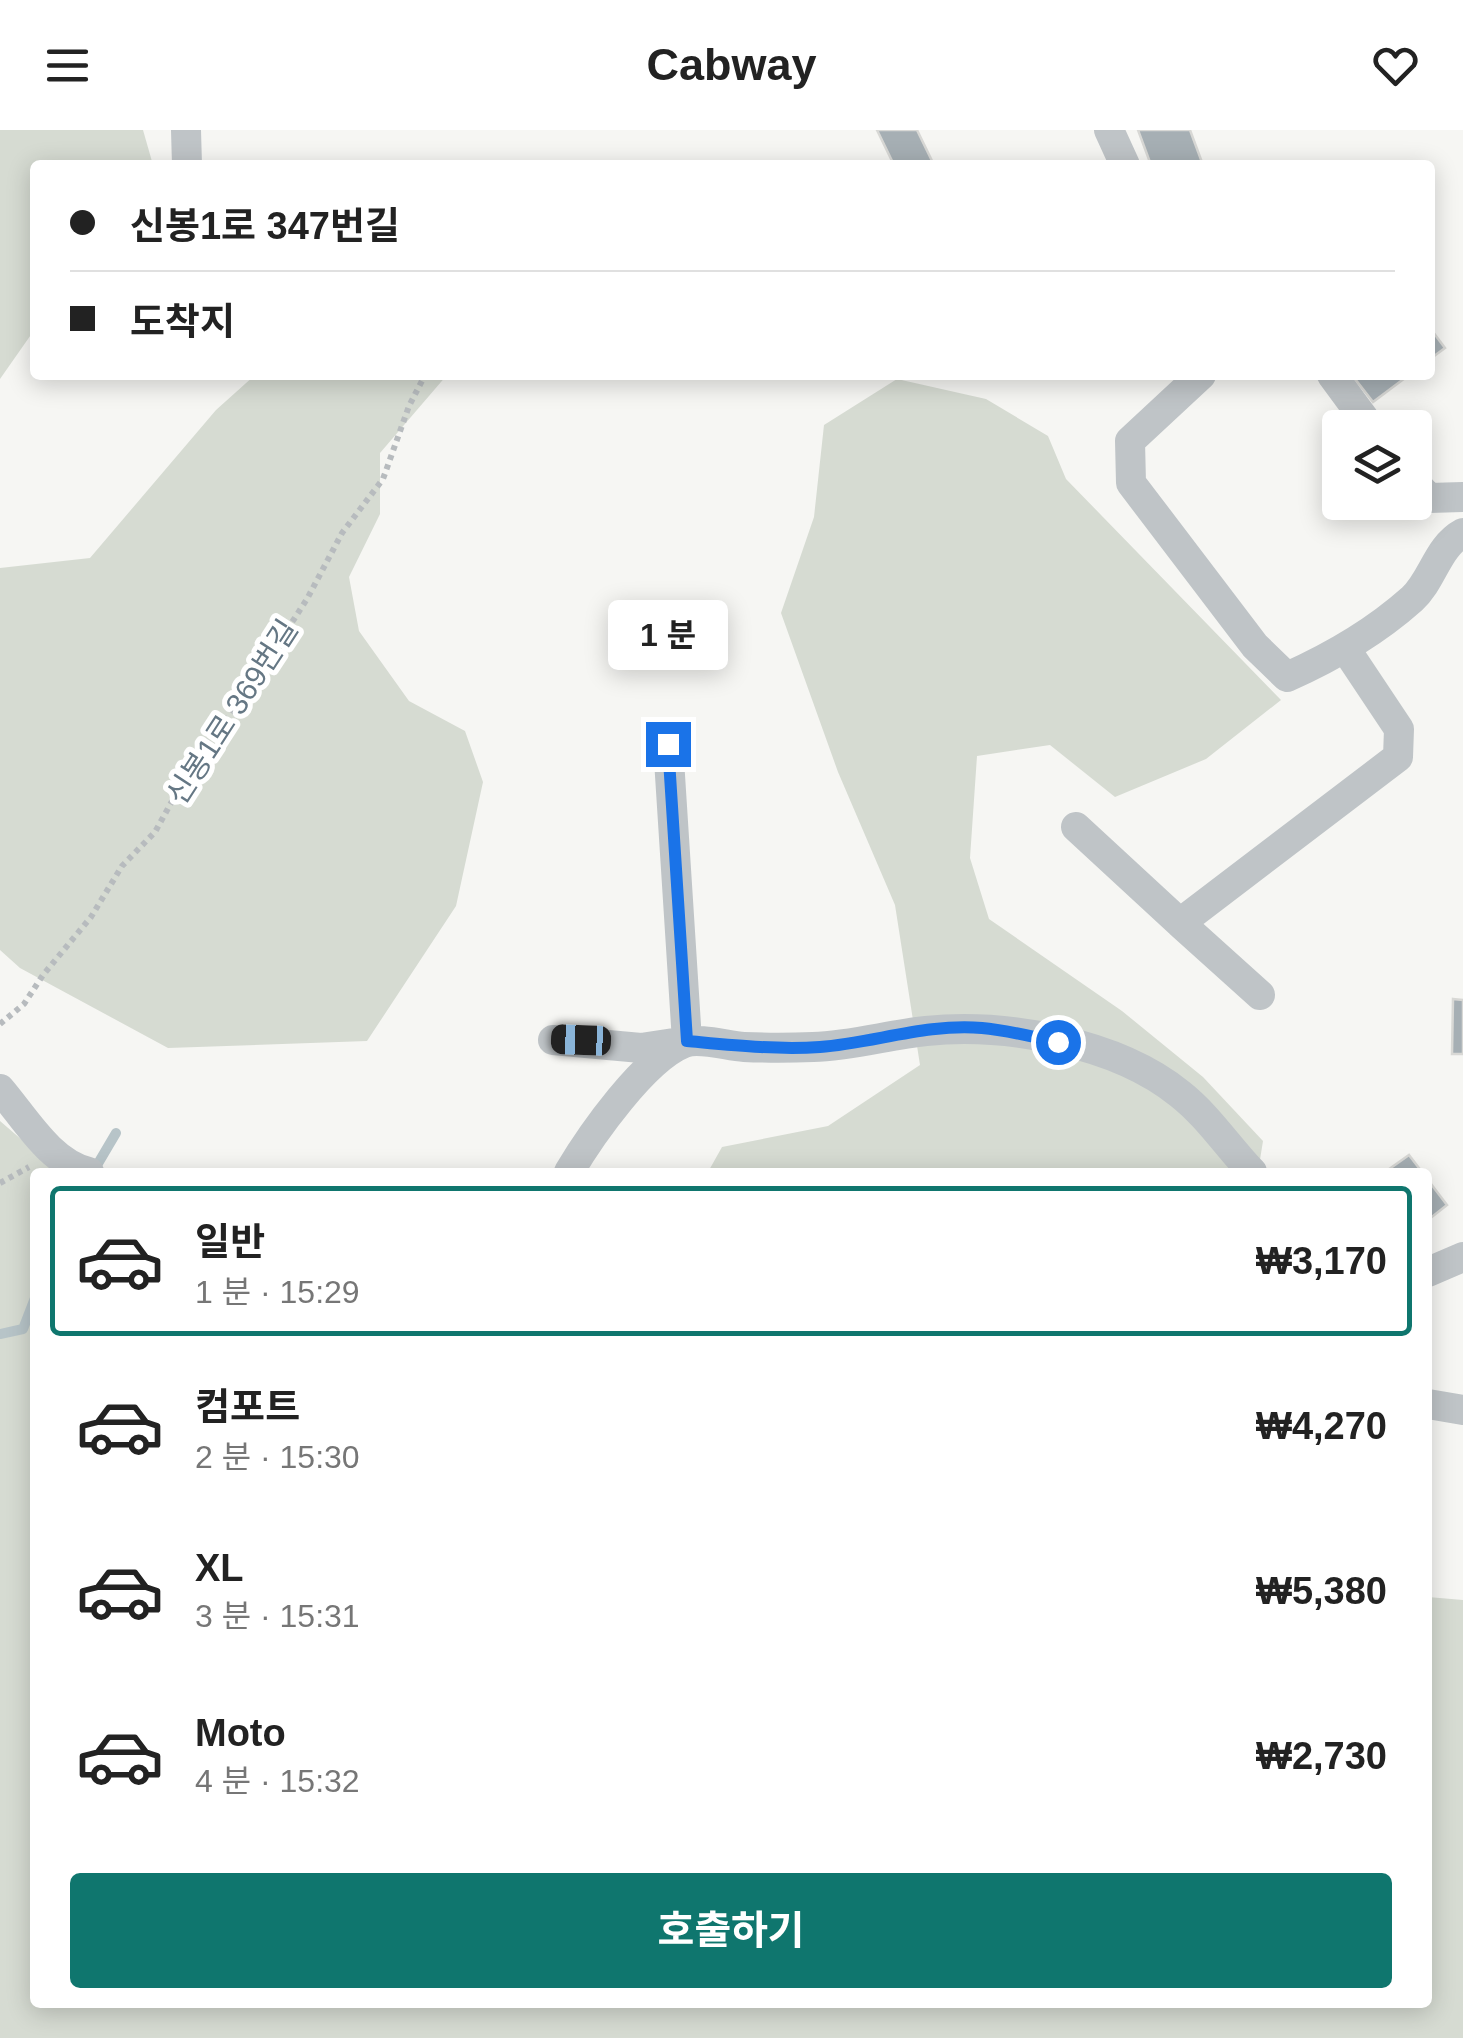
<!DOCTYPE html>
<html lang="ko">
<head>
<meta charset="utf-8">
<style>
	body { margin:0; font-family:Arial,"Noto Sans KR",sans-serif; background:#f6f6f6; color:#222; height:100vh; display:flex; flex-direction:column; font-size:38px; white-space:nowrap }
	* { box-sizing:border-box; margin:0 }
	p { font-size:32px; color:#767676 }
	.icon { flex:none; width:55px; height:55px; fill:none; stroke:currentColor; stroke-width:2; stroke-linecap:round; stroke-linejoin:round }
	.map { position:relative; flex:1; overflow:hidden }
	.panel { position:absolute; left:30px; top:1038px; width:1402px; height:840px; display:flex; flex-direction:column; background:#fff; border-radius:10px; box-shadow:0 5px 25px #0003 }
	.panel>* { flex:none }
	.top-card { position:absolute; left:30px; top:30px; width:1405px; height:220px; border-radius:10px; box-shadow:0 5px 25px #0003; display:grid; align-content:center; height:220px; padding:0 40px; background:#fff }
	.tools { position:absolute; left:1322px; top:280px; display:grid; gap:20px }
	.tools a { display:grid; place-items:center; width:110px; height:110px; border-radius:10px; background:#fff; box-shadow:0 5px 25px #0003; font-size:50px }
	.end { position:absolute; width:45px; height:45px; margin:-22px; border:12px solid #1a73e8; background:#fff; box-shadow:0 0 0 5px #fff }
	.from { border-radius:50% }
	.bubble { position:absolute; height:70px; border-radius:10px; background:#fff; box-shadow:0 5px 25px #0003; font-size:32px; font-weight:700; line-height:70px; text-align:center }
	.car { position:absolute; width:30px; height:60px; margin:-30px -15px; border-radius:12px; box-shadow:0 0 8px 2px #0007; background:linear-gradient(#222 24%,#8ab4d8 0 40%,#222 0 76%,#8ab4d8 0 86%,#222 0) }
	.top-card b { display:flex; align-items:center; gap:35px; height:95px; font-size:38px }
	.top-card b+b { border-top:2px solid #e0e0e0 }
	.top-card i { width:25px; height:25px; background:#222 }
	ul { padding:18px 0 0; list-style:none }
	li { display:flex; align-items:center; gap:30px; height:150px; margin:0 20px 15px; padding:0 20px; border:5px solid transparent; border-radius:10px }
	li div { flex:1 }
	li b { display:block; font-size:38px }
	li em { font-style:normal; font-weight:700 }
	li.current { border-color:#0f766e }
	li>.icon { width:90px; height:90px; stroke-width:1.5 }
	.primary-button { display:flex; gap:20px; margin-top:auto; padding:20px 40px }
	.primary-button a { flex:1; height:115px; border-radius:10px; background:#0f766e; color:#fff; font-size:40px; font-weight:700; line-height:115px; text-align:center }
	header { display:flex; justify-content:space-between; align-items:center; height:130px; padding:0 40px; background:#fff; font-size:45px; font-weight:700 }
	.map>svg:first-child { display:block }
</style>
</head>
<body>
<header><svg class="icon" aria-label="menu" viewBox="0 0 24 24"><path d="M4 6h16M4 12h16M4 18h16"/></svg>Cabway<svg class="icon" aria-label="heart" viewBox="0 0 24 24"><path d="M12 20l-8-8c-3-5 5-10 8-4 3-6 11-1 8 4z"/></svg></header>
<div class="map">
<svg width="1463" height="1908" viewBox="0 0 1463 1908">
	<rect width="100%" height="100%" fill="#f6f6f3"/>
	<path fill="#d6dbd2" d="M0,0H143L153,35H35V199L0,249Z
		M255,245H447L380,323V384L349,447L359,501L409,571L465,601L483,652L456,776L367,911L168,918L20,838L0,820V438L90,428L216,280Z
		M897,249L986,269L1048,306L1066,349L1281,570L1206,629L1115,667L1050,615L977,626L970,728L989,789L1122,881L1203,947L1263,1011L1258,1042H708L722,1017L828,996L920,935L895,775L838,642L781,483L814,387L824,295Z
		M0,991L59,1042H35V1872H1428V1467L1463,1470V1908H0Z"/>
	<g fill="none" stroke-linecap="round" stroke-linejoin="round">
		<path stroke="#b7c4c8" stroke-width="10" d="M93,1042L116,1003
			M0,1204L23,1199L35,1168"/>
	</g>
	<path fill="#a6afb4" stroke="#d8d8d5" stroke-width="2.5" d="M877,0H917L934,35H894Z
		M1138,0H1190L1203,35H1151Z
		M1430,198L1445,218L1430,229Z
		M1352,245H1409L1373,272Z
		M1453,869L1463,870V924H1452Z
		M1409,1025L1422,1042H1385Z
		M1428,1050L1447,1075L1428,1090Z"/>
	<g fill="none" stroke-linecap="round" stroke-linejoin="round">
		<path stroke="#b7bbbe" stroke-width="6" stroke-dasharray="5 5" stroke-linecap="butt" d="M0,894L24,874L43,845L91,787L122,736L155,702L198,624L243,568L307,469L342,403L383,349L409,276L425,245
			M0,1053L29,1037"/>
		<path stroke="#bfc4c7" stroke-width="30" d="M186,0L187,35
			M1109,0L1125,35
			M1201,245L1130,311L1131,353L1255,516L1287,547C1332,527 1375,502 1412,469C1433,450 1437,417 1463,403
			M1332,245L1371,298
			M1415,353L1429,368L1463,367
			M1076,697L1180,793L1398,627L1399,599L1345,518
			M1180,793L1260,865
			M553,910L641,918L687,911L668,614
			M0,959C25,988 50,1033 89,1042
			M569,1042C591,1005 644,929 684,913C700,907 727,916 744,917C767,918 790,918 813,917C852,916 888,905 926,901C1006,893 1116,912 1180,964C1208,986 1228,1017 1252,1042
			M1428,1142L1463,1127
			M1428,1274L1463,1280"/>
	</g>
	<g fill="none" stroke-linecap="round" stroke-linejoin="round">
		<path stroke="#1a73e8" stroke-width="12" d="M668,614L687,911C731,915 776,920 820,917C873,913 928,893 982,898C1007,900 1033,907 1058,912"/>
	</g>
	<g text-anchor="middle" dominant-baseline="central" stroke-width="10" stroke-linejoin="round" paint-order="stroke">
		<g font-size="30" fill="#657784" stroke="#fff">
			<text transform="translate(232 582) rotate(-57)">신봉1로 369번길</text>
		</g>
	</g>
</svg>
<div class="tools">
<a><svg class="icon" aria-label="layers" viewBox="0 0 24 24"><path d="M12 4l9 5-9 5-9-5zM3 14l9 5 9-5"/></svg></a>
</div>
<i class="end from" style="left:1058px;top:912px"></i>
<i class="end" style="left:668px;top:614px"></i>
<div class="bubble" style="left:608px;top:470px;width:120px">1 분</div>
<i class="car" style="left:581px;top:910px;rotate:272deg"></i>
<div class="top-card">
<b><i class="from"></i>신봉1로 347번길</b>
<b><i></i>도착지</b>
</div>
<section class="panel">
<ul>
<li class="current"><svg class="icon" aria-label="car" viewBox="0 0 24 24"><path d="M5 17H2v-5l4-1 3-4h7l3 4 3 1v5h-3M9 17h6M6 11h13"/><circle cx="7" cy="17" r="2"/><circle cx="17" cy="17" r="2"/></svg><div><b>일반</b><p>1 분 · 15:29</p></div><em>₩3,170</em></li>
<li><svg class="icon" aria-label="car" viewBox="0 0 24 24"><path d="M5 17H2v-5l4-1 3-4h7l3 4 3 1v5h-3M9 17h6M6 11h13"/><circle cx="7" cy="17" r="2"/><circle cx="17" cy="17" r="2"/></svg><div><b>컴포트</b><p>2 분 · 15:30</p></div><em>₩4,270</em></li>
<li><svg class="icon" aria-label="car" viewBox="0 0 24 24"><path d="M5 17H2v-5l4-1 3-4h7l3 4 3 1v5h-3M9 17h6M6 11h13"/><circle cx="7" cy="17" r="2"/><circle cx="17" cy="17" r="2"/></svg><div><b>XL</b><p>3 분 · 15:31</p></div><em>₩5,380</em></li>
<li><svg class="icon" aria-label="car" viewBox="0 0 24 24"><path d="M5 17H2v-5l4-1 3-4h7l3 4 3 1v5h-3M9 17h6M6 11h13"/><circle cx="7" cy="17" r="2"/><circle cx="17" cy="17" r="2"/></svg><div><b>Moto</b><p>4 분 · 15:32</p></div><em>₩2,730</em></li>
</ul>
<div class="primary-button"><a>호출하기</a></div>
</section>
</div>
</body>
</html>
